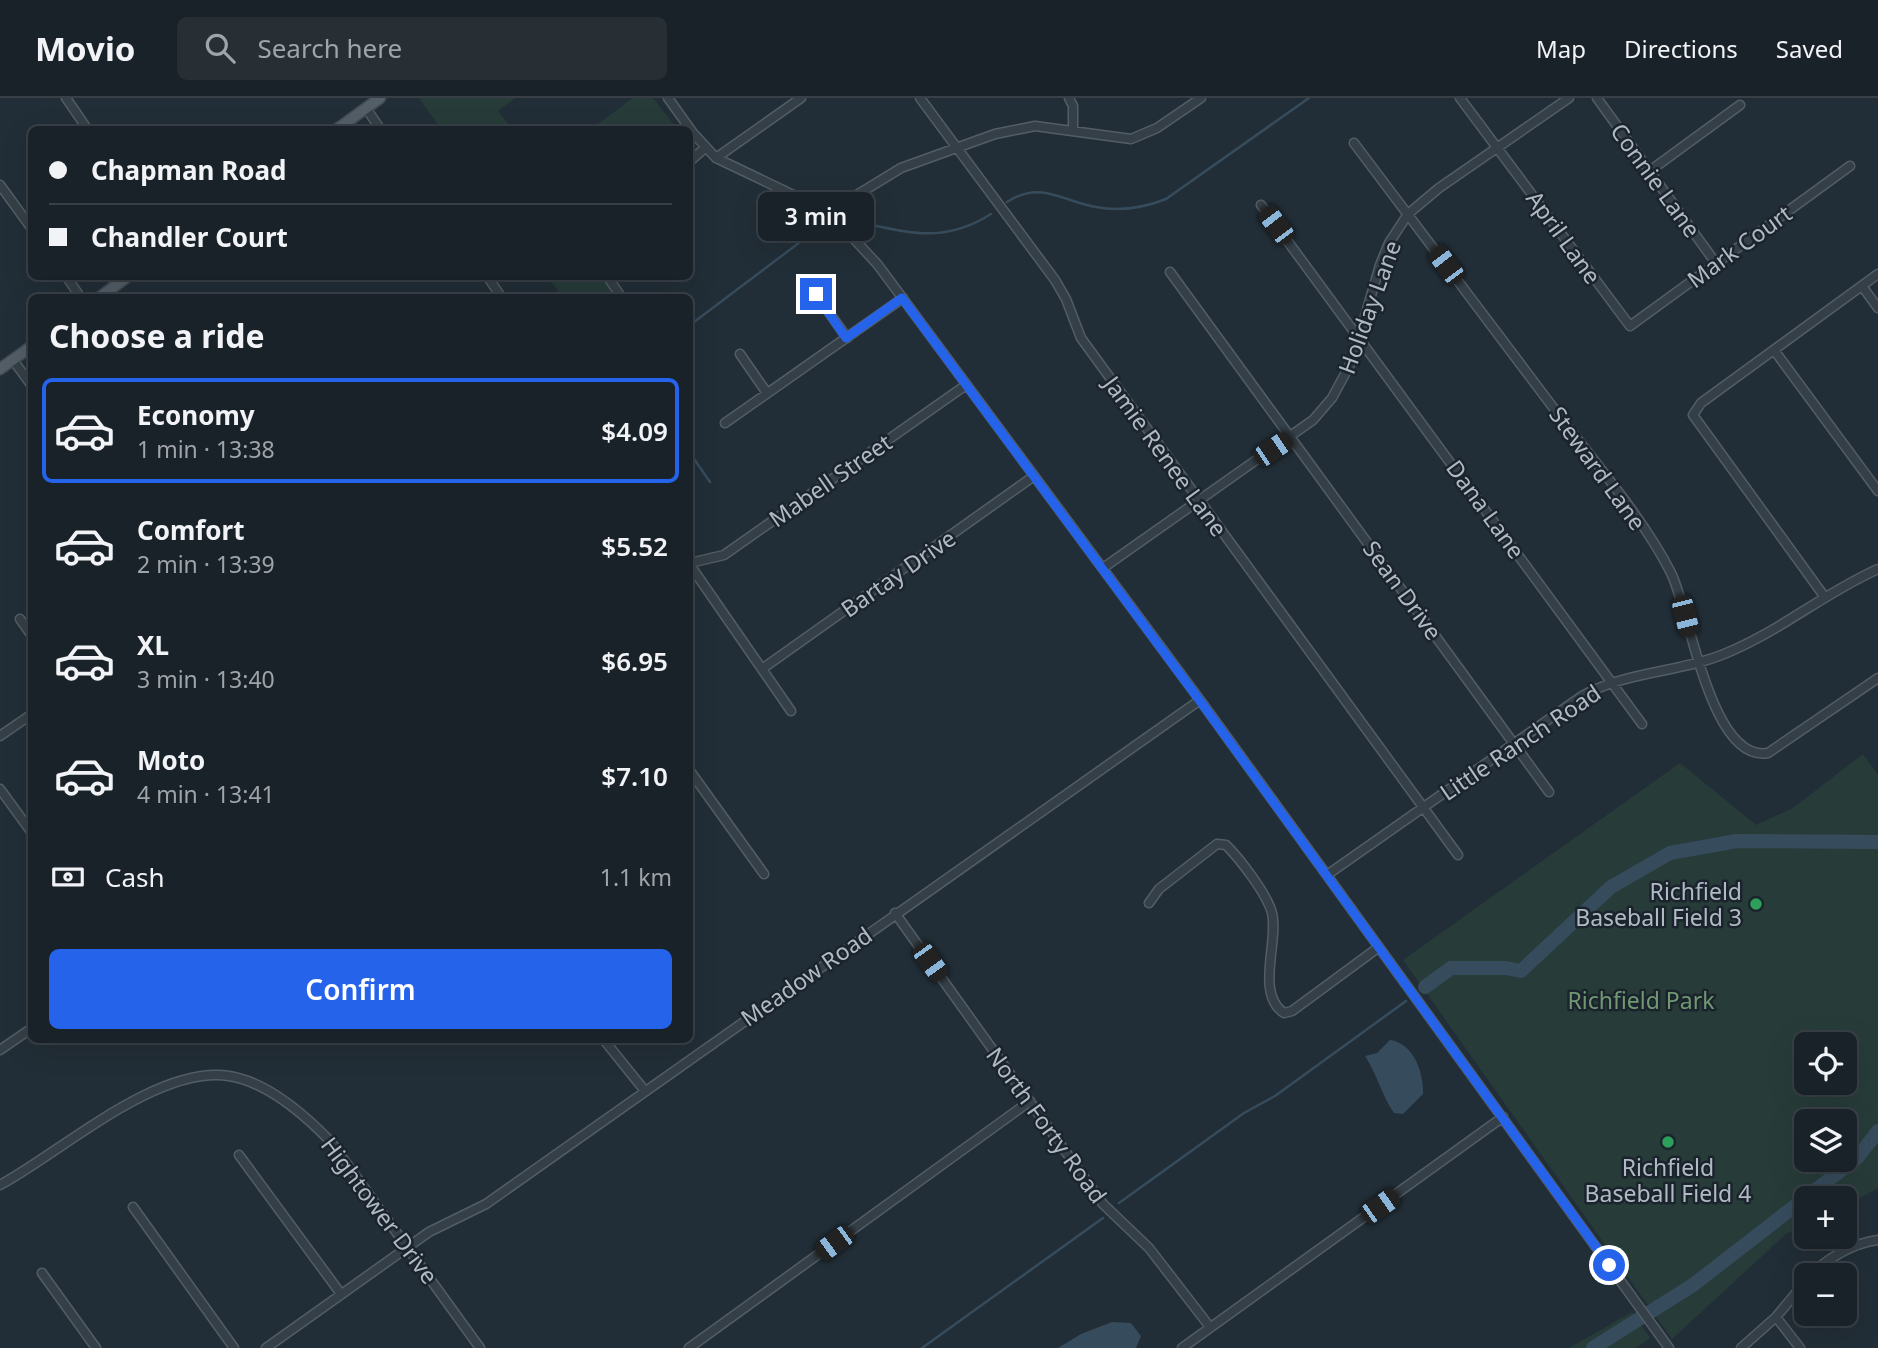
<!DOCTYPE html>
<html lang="en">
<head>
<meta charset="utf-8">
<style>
	body { margin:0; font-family:"Noto Sans",sans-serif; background:#272f35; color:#f1f3f6; height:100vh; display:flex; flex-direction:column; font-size:26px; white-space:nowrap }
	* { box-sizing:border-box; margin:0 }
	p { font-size:23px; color:#9fa4a8 }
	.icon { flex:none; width:38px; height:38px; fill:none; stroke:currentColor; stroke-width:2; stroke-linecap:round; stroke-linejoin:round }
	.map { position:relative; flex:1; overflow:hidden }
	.details { position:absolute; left:28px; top:196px; width:665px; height:749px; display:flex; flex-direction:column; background:#1a2229; border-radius:10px; box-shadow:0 7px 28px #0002,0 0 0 2px #383f46 }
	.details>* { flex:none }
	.banner { position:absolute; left:28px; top:28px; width:665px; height:154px; border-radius:10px; box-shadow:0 7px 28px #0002,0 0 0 2px #383f46; display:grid; align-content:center; height:154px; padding:0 21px; background:#1a2229 }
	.buttons { position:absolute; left:1794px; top:934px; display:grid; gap:14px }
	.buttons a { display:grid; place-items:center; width:63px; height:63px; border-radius:10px; background:#1a2229; box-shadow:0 7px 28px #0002,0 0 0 2px #383f46; font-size:35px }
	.end { position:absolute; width:32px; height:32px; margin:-16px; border:9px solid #2563eb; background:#fff; box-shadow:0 0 0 4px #fff }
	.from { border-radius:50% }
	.bubble { position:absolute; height:49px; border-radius:10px; background:#1a2229; box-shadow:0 7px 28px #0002,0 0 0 2px #383f46; font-size:23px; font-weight:600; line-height:49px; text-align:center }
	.car { position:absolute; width:21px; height:42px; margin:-21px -10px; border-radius:9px; box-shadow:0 0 5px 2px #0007; background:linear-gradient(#222 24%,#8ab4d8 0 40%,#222 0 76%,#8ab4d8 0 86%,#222 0) }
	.banner b { display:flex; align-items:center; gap:24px; height:66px; font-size:26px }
	.banner b+b { border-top:2px solid #383f46 }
	.banner i { width:18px; height:18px; background:#f1f3f6 }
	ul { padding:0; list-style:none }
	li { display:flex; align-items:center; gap:21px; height:105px; margin:0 14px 10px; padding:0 7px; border:4px solid transparent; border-radius:10px }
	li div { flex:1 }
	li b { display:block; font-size:26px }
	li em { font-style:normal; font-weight:600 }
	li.active { border-color:#2563eb }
	li>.icon { width:63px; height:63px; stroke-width:1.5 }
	h2 { padding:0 21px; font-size:32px; line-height:84px }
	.pay { display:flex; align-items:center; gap:18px; height:77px; padding:0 21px; font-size:26px }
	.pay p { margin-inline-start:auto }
	.cta { display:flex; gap:14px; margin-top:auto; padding:14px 21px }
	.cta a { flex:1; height:80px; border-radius:10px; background:#2563eb; color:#fff; font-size:28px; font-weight:600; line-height:80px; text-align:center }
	header { display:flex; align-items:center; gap:42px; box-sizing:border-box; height:98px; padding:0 35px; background:#1a2229; border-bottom:2px solid #383f46 }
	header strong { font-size:33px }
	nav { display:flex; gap:38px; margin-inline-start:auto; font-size:24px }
	.search { width:490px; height:63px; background:#272f35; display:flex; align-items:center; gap:18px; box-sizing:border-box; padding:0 24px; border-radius:10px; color:#9fa4a8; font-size:26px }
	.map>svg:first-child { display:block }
</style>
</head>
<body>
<header>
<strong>Movio</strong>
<div class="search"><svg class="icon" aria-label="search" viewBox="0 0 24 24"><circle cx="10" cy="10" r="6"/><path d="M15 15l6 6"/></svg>Search here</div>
<nav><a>Map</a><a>Directions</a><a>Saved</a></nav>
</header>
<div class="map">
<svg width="1878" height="1250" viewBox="0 0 1878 1250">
	<rect width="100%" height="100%" fill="#222e37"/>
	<path fill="#273c39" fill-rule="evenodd" d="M419,0H515L498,13L512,31H441Z
		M633,0H653L677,31H591Z
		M547,179H602L617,199H563Z
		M1863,656L1878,677V1090L1845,1108L1844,1101H1806V1127L1786,1136L1672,1241L1403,862L1680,665L1756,727L1793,710ZM1806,947H1844V985H1806ZM1806,1024H1844V1062H1806Z
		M1632,1214L1650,1240L1636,1250H1569Z"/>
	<path fill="#364c5d" d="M1390,942C1413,945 1424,974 1423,996L1403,1016L1394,1015C1382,998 1377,976 1365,958L1377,955Z
		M1112,1224L1131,1225L1141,1238L1136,1250H1058L1081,1236Z"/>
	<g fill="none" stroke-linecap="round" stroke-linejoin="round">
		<path stroke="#364c5d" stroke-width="2.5" d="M1007,104C1041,82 1061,103 1096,109C1121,114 1143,110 1166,101L1309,0
			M853,123C907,134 942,147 991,116
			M690,227L824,126
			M690,355L710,384
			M1119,1105L1244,1015L1275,998L1406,903
			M922,1250L1103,1120"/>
		<path stroke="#364c5d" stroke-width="14" d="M1425,889L1451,870H1506L1521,873L1611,789L1670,755L1737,743L1878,744
			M1593,1250L1693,1187L1857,1060L1878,1033"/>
		<defs>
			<path id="minor" d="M66,0L88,32
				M668,0L693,35L716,60L829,114L878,167L1200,602L1669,1250
				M920,0L1055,182L1066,201L1081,240L1458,757
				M1069,0L1073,8V32
				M1460,0L1630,228L1850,68
				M1597,0L1715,164
				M366,10L381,32
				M1354,45C1423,137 1492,228 1561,320C1597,367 1645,423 1671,475C1690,512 1710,665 1768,655L1878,580
				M716,60L801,0
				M690,63L705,50
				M1651,72L1740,7
				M0,87L32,131
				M1261,107L1642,626
				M829,114L901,70L995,36L1035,28L1131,41L1157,30L1201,0
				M1170,174L1549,694
				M66,178L81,200
				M487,178L502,200
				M607,178L622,200
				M1862,188L1878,210
				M816,196L847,240
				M1774,252L1878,393
				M740,256L767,295
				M13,262L32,288
				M725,325L903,200
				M690,465L724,457L966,287
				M690,467L791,613
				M1103,470L1313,322L1332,300L1352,263L1380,167L1389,145L1408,116L1439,90L1569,0
				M1824,498L1693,317L1701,305L1878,176
				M20,521L32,538
				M762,571L1034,378
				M0,638L32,616
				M690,673L764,776
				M0,691L32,735
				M1327,777L1582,598C1627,573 1678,575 1724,556C1779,534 1824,495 1878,471
				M1149,805L1159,791L1217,746L1226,747C1240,761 1267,796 1272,815C1279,843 1255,896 1284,915L1292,913L1379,849
				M895,815L1103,1106L1149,1150L1210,1229
				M604,942L645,993
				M0,952L32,930
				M239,1057L341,1196
				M0,1087C61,1054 157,967 229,978C268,984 305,1017 331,1044L480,1250
				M133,1109L234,1250
				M42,1175L96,1250
				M1810,1178C1827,1160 1854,1145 1878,1142
				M1776,1219L1800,1250
				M266,1250L429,1134L486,1106L1200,602
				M689,1250L1030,1003
				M1182,1250L1503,1019
				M1741,1250L1776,1219L1806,1183"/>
			<path id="major" d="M336,32L380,0
				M99,200L128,178
				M0,271L32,248"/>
		</defs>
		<use href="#minor" stroke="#535d65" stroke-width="11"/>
		<use href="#major" stroke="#414b54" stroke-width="13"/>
		<use href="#minor" stroke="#353f47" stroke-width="8"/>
		<use href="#major" stroke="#535e67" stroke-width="10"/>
	</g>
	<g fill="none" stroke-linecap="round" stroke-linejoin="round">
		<path stroke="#2563eb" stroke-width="9" d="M816,196L846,240L902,200L1203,607L1609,1167"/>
	</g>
	<g fill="#2e9e5b" stroke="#1b242c" stroke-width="2.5">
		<circle cx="1756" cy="806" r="7"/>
		<circle cx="1668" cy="1044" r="7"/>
	</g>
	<g text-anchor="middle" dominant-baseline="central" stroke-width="5" stroke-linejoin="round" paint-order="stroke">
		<g font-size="23" fill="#b0bac4" stroke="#1b242c">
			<text transform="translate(1656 82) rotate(54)">Connie Lane</text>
			<text transform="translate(1564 139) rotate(54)">April Lane</text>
			<text transform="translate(1739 148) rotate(-36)">Mark Court</text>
			<text transform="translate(1369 209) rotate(-70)">Holiday Lane</text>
			<text transform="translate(1166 358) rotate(54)">Jamie Renee Lane</text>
			<text transform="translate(1598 370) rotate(54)">Steward Lane</text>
			<text transform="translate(830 382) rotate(-35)">Mabell Street</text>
			<text transform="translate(1486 411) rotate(54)">Dana Lane</text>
			<text transform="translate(898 475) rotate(-35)">Bartay Drive</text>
			<text transform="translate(1403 492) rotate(54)">Sean Drive</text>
			<text transform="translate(1520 644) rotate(-34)">Little Ranch Road</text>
			<text transform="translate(806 878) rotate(-35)">Meadow Road</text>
			<text transform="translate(1047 1027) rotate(54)">North Forty Road</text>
			<text transform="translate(380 1112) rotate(53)">Hightower Drive</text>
		</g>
		<g font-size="23" fill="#b0bac4" stroke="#1b242c" text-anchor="end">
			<text x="1742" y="793">Richfield<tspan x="1742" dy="26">Baseball Field 3</tspan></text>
			<text x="1668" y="1069" text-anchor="middle">Richfield<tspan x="1668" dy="26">Baseball Field 4</tspan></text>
		</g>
		<g font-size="23" fill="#709873" stroke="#1b242c">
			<text x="1641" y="902">Richfield Park</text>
		</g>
	</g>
</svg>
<div class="buttons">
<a><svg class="icon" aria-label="locate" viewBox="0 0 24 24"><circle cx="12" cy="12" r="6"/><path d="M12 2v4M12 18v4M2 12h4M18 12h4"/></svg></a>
<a><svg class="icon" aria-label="layers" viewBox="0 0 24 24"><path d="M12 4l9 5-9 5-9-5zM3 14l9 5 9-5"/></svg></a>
<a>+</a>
<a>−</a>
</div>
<i class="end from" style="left:1609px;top:1167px"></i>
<i class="end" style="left:816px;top:196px"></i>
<div class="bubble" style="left:758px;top:94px;width:116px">3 min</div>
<i class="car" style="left:1276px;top:127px;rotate:323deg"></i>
<i class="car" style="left:1446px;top:167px;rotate:323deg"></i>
<i class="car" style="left:1273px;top:351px;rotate:56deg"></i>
<i class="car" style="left:1685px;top:518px;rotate:166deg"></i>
<i class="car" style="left:930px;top:864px;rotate:144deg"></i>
<i class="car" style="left:1380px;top:1108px;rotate:55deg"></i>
<i class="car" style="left:834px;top:1145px;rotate:234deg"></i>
<div class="banner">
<b><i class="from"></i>Chapman Road</b>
<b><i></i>Chandler Court</b>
</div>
<section class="details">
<h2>Choose a ride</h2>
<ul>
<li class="active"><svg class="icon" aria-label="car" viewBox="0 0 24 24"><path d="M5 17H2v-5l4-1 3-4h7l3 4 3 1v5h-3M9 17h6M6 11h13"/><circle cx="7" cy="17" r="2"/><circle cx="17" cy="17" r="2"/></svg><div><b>Economy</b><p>1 min · 13:38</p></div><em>$4.09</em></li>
<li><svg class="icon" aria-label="car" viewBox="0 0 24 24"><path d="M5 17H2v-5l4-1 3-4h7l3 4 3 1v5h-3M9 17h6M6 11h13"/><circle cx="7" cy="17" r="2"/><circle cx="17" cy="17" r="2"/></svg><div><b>Comfort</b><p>2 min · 13:39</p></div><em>$5.52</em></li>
<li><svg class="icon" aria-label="car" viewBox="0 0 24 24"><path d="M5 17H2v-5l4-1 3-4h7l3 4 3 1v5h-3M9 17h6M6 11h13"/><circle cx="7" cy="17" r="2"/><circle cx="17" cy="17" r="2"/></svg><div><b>XL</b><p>3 min · 13:40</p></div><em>$6.95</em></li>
<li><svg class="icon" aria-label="car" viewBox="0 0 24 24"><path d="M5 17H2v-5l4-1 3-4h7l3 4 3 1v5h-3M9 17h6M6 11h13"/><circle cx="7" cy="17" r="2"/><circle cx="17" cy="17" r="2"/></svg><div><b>Moto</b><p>4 min · 13:41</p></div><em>$7.10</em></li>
</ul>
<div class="pay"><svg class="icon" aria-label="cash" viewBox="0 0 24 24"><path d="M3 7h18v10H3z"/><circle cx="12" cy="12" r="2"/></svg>Cash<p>1.1 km</p></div>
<div class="cta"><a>Confirm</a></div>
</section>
</div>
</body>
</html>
